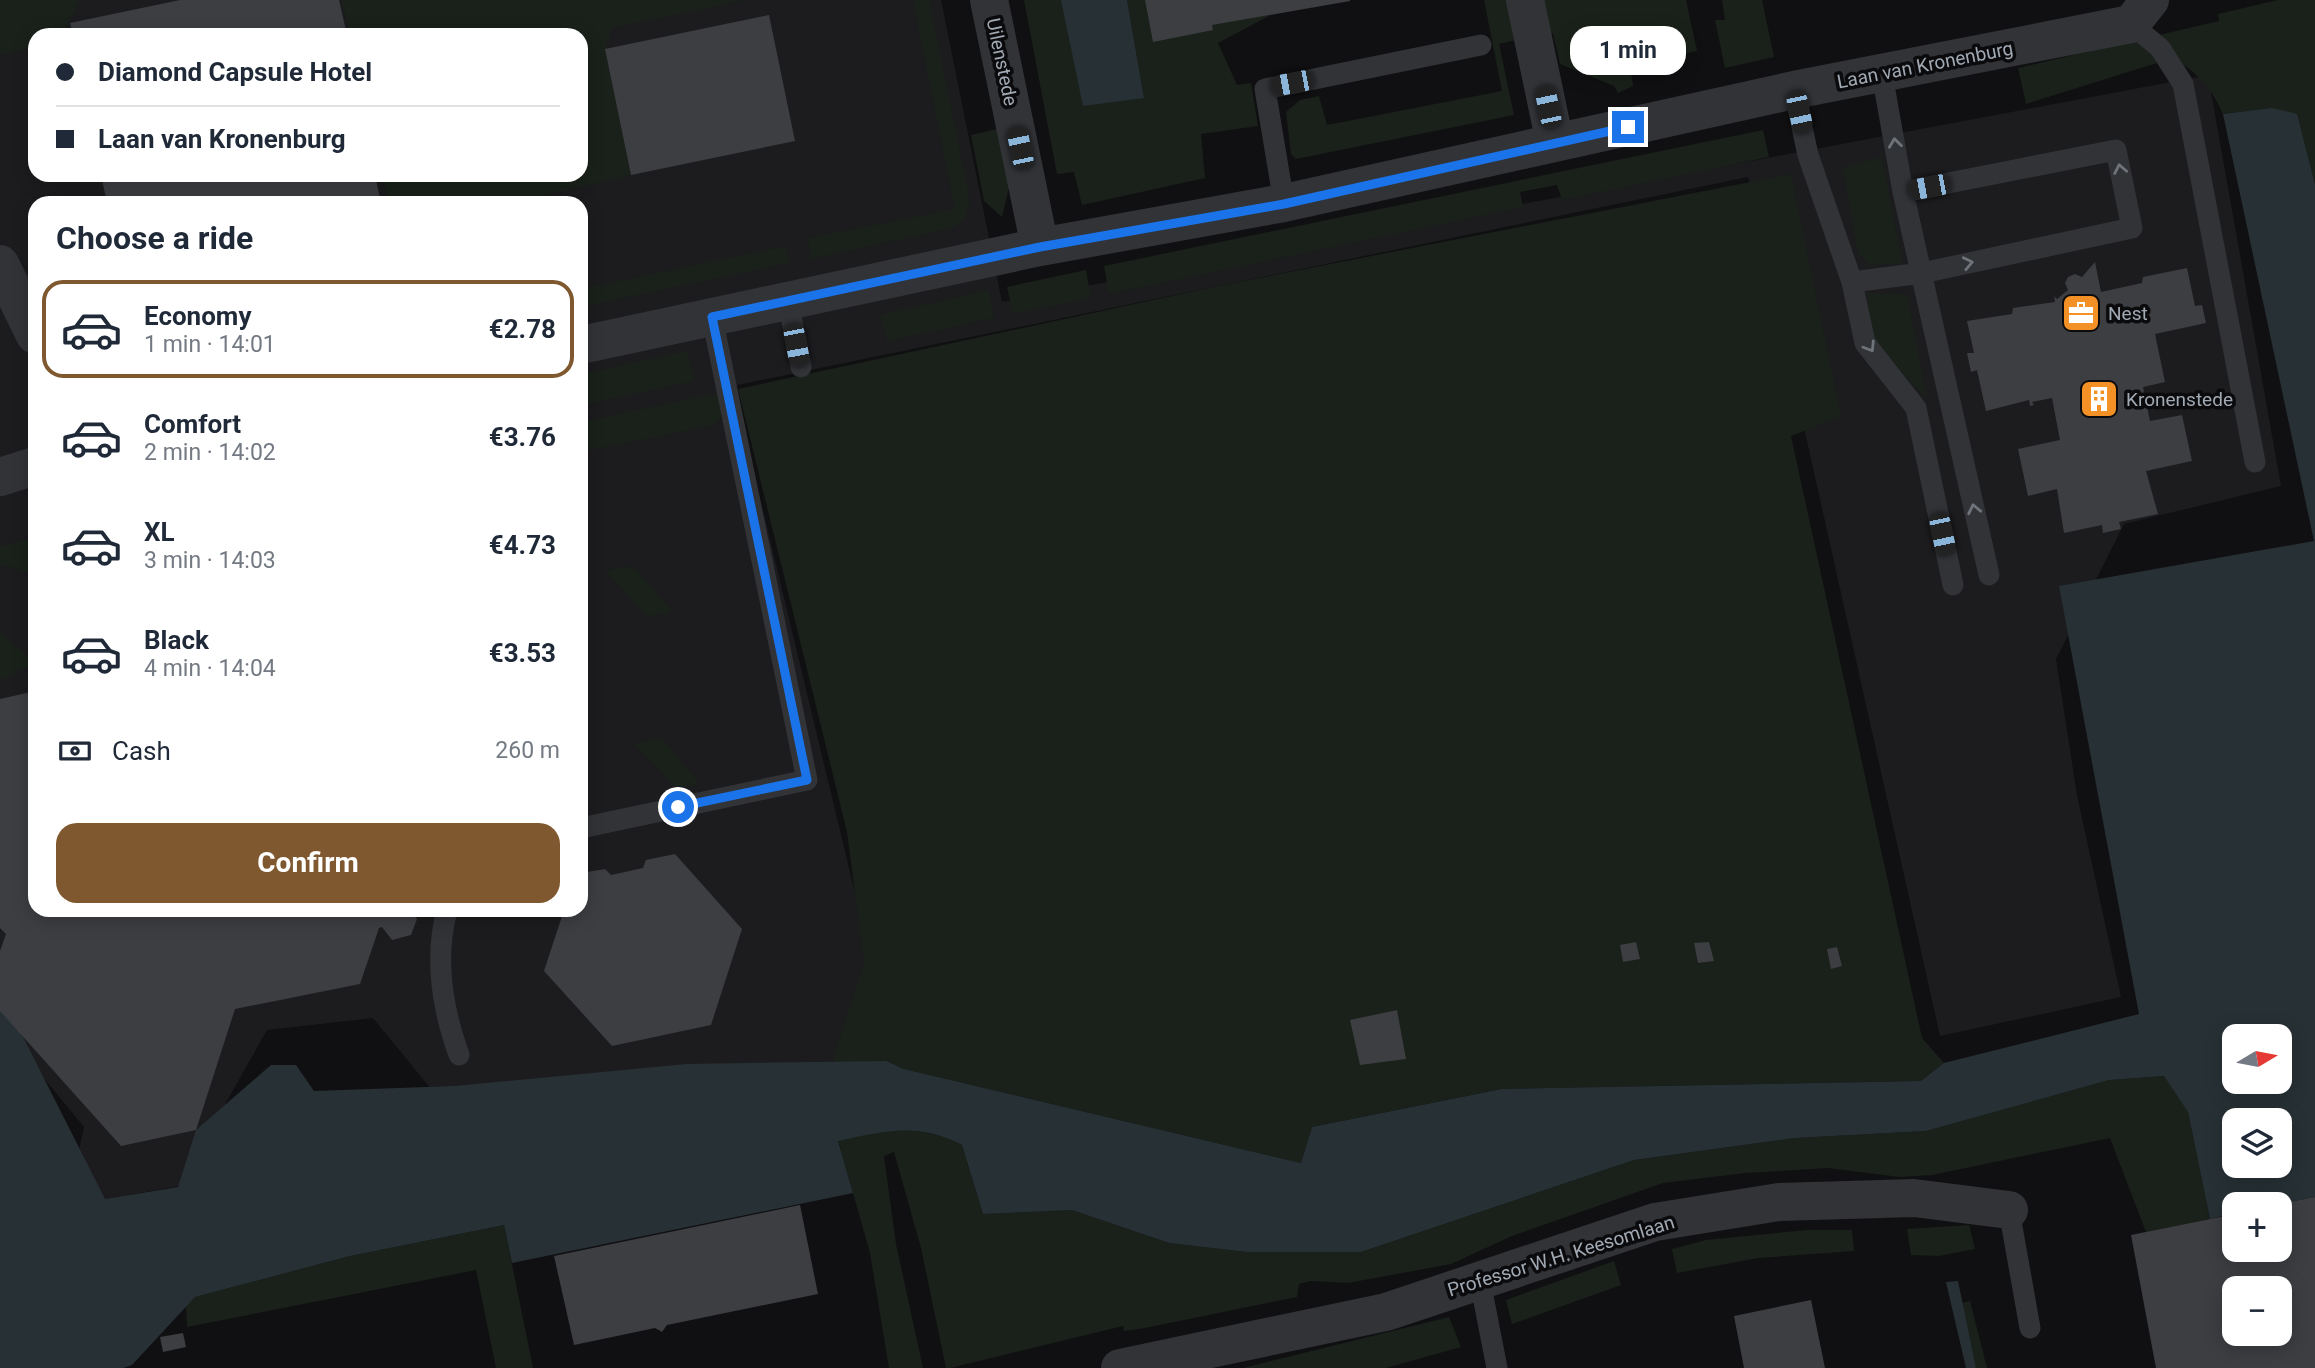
<!DOCTYPE html>
<html lang="en">
<head>
<meta charset="utf-8">
<style>
	body { margin:0; font-family:Roboto,sans-serif; background:#f2f2f3; color:#1f2937; height:100vh; display:flex; flex-direction:column; font-size:26px; white-space:nowrap }
	* { box-sizing:border-box; margin:0 }
	p { font-size:23px; color:#747a83 }
	.icon { flex:none; width:38px; height:38px; fill:none; stroke:currentColor; stroke-width:2; stroke-linecap:round; stroke-linejoin:round }
	.map { position:relative; flex:1; overflow:hidden }
	.details { position:absolute; left:28px; top:196px; width:560px; height:721px; display:flex; flex-direction:column; background:#fff; border-radius:21px; box-shadow:0 4px 18px #0003 }
	.details>* { flex:none }
	.guide { position:absolute; left:28px; top:28px; width:560px; height:154px; border-radius:21px; box-shadow:0 4px 18px #0003; display:grid; align-content:center; height:154px; padding:0 28px; background:#fff }
	.needle { width:46px; rotate:80deg }
	.buttons { position:absolute; left:2222px; top:1024px; display:grid; gap:14px }
	.buttons a { display:grid; place-items:center; width:70px; height:70px; border-radius:14px; background:#fff; box-shadow:0 4px 18px #0003; font-size:35px }
	.end { position:absolute; width:32px; height:32px; margin:-16px; border:9px solid #1a73e8; background:#fff; box-shadow:0 0 0 4px #fff }
	.from { border-radius:50% }
	.bubble { position:absolute; height:49px; border-radius:21px; background:#fff; box-shadow:0 4px 18px #0003; font-size:23px; font-weight:700; line-height:49px; text-align:center }
	.car { position:absolute; width:21px; height:42px; margin:-21px -10px; border-radius:9px; box-shadow:0 0 5px 2px #0007; background:linear-gradient(#222 24%,#8ab4d8 0 40%,#222 0 76%,#8ab4d8 0 86%,#222 0) }
	.guide b { display:flex; align-items:center; gap:24px; height:66px; font-size:26px }
	.guide b+b { border-top:2px solid #e0e1e3 }
	.guide i { width:18px; height:18px; background:#1f2937 }
	ul { padding:0; list-style:none }
	li { display:flex; align-items:center; gap:21px; height:98px; margin:0 14px 10px; padding:0 14px; border:4px solid transparent; border-radius:21px }
	li div { flex:1 }
	li b { display:block; font-size:26px }
	li em { font-style:normal; font-weight:700 }
	li.active { border-color:#7f582f }
	li>.icon { width:63px; height:63px; stroke-width:1.5 }
	h2 { padding:0 28px; font-size:32px; line-height:84px }
	.pay { display:flex; align-items:center; gap:18px; height:77px; padding:0 28px; font-size:26px }
	.pay p { margin-inline-start:auto }
	.button { display:flex; gap:14px; margin-top:auto; padding:14px 28px }
	.button a { flex:1; height:80px; border-radius:21px; background:#7f582f; color:#fff; font-size:28px; font-weight:700; line-height:80px; text-align:center }
	.map>svg:first-child { display:block }
</style>
</head>
<body>
<div class="map">
<svg width="2315" height="1368" viewBox="0 0 2315 1368">
	<rect width="100%" height="100%" fill="#101012"/>
	<path fill="#1c1c1f" fill-rule="evenodd" d="M0,0H941L1002,302L2208,75L2281,486L2124,524L2056,659L2077,795L2121,997L1940,1036L1748,177L733,386L897,1067L458,1122L373,1018L267,1030L179,1186L105,1199L77,1159L84,1127L0,1025ZM35,35H581V175H35ZM35,203H581V910H35Z"/>
	<path fill="#1a211a" d="M0,0H80L62,35H35V54L32,48L0,55Z
		M342,0H746L612,28L605,49L631,175L513,203H389L382,175H581V35H350Z
		M913,0H929L970,201L965,219L952,228L811,259L808,238L955,209Z
		M1024,0H1061L1144,98L1127,0H1299L1218,43L1237,85L1251,83L1258,126L1201,134L1205,178L1082,205L1074,172L1057,174Z
		M1484,0H1508L1516,40L1499,44L1514,115L1296,159L1291,154L1286,112L1300,100L1319,96L1327,125L1502,91Z
		M1540,0H1686L1697,51L1630,65L1633,86L1618,93L1614,86L1560,64L1553,33L1546,34Z
		M1722,0H1762L1774,57L1725,68L1715,20H1725Z
		M2278,0H2315V292L2272,108L2223,114C2211,87 2198,73 2173,58L2026,104L2018,68L2219,21L2218,14Z
		M997,129L1009,187L1002,217L984,201L971,135Z
		M1763,130L1769,157L1562,200L1557,185L1520,192L1523,207L1109,294L1104,266Z
		M1882,157L1902,263L1870,265L1858,254L1843,167Z
		M1791,174L1841,417L1791,436L1922,1038L1944,1063L1921,1081L1502,1089L1312,1127L1301,1163L904,1069L886,1061H833L864,962L847,832L738,389L1223,285Z
		M786,246L789,263L581,307V289Z
		M1086,270L1091,298L1013,314L1007,287Z
		M989,290L994,318L887,341L880,315Z
		M1866,293L1907,294L1927,399L1874,340Z
		M687,351L694,381L581,405V374Z
		M717,393L722,416L714,425L581,452V422Z
		M35,538V574L4,565L0,568V546Z
		M626,566L637,569L672,612L649,616L643,612L608,574L609,570Z
		M0,632L35,662L0,681Z
		M654,738L665,741L700,785L675,787L635,744Z
		M2164,1076L2188,1112L2210,1219L2146,1232L2110,1138L1932,1175L1900,1177L1828,1168L1745,1173L1663,1183L1512,1236L1451,1264L1348,1283L1310,1281L1299,1284L1297,1297L1145,1328L1124,1331L1123,1326L950,1368H946L921,1248L894,1152L884,1156L896,1244L923,1368H889L870,1253L838,1140C885,1131 917,1122 962,1145L983,1214L1072,1210L1169,1243L1247,1252H1361L1634,1160L1795,1138L1926,1131L2109,1080Z
		M504,1225L533,1368H496L476,1270L187,1327L186,1306L195,1297L350,1256Z
		M1969,1225L1975,1249L1939,1256L1911,1255L1907,1229Z
		M1807,1230H1852L1854,1251L1758,1258L1677,1273L1672,1249L1706,1240Z
		M1614,1261L1621,1285L1512,1324L1506,1300Z
		M1970,1301L1987,1368H1976L1962,1303Z
		M1449,1317L1461,1347L1386,1368H1243Z"/>
	<path fill="#273135" fill-rule="evenodd" d="M1061,0H1127L1144,98L1083,106Z
		M2272,108L2297,114L2315,185V1197L2280,1204H2235V1213L2210,1219L2188,1112L2164,1076L2109,1080L1926,1131L1795,1138L1634,1160L1361,1252H1247L1169,1243L1072,1210L983,1214L962,1145C917,1122 886,1131 838,1141L853,1193L512,1263L504,1225L350,1256L195,1297L132,1365L123,1368H0V1005L17,1025L105,1199L178,1187L196,1130L271,1065H296L314,1091L455,1086L687,1064L886,1061L904,1069L1301,1163L1312,1127L1502,1089L1921,1081L1944,1063L2139,1014L2059,586L2314,541L2223,114ZM2235,1036H2280V1082H2235ZM2235,1120H2280V1166H2235Z
		M1958,1281L1976,1368H1966L1946,1282Z"/>
	<path fill="#3c3e42" fill-rule="evenodd" d="M180,0H339L347,35H73L70,23Z
		M1145,0H1350V1L1212,25L1213,30L1153,42Z
		M769,15L795,141L631,175L605,49Z
		M101,175H375L381,203H107Z
		M2095,262L2101,292L2142,283L2143,277L2187,268L2195,306L2202,305L2206,323L2155,334L2165,382L2143,387L2150,421L2182,415L2192,461L2146,471L2158,514L2119,522L2121,529L2103,533L2102,525L2064,533L2057,489L2028,496L2018,449L2060,440L2052,398L2032,402L2034,405L2030,406L2029,400L1986,411L1977,370L1971,372L1967,353H1974L1967,321L2012,314L2013,308L2055,302L2054,296L2057,299L2068,290L2065,283L2068,277L2075,274L2082,277Z
		M35,691V910H409L417,919L411,935L392,940L382,927L379,928L360,984L235,1009L196,1130L121,1146L0,1011V951L6,934L0,928V699Z
		M675,854L742,929L711,1025L612,1046L544,971L564,910H581V873L605,869L611,875L643,868L646,860Z
		M1636,942L1640,959L1623,962L1620,945Z
		M1709,942L1714,961L1698,963L1694,943Z
		M1837,947L1842,966L1831,969L1827,949Z
		M1397,1010L1406,1059L1360,1065L1350,1020Z
		M2315,1197V1368H2156L2131,1235L2235,1214V1250H2280V1204ZM2235,1288H2280V1334H2235Z
		M800,1205L818,1294L667,1325L662,1332L655,1328L574,1345L554,1256Z
		M1811,1300L1825,1368H1744L1734,1316Z
		M183,1333L186,1347L163,1352L160,1337Z"/>
	<g fill="none" stroke-linecap="round" stroke-linejoin="round">
		<path stroke="#313337" stroke-width="21" d="M2131,24L2160,48L2183,84L2255,462
			M1882,74L1903,192L1989,575
			M1794,90L1808,155L1852,282L1865,343L1916,408L1953,585
			M1284,203L1265,89L1481,45
			M1852,282L1922,273L2132,228L2116,150L1903,192
			M788,301L801,367
			M581,828L807,780L712,317
			M447,910C434,959 442,1008 459,1055
			M2009,1210L2030,1328
			M1480,1281L1497,1368"/>
		<path stroke="#313337" stroke-width="38" d="M989,0L1040,247
			M1525,0L1555,143
			M0,264L35,335
			M581,345L1040,247L1284,203L1794,90L2131,24L2150,0
			M0,477L35,466
			M1120,1368L1386,1312L1655,1222L1779,1202L1914,1198L2009,1210"/>
	</g>
	<defs><path id="oneway-chevron" d="M-2-3.5L2.5 0L-2 3.5" fill="none" stroke-width="1.6" stroke-linecap="round" stroke-linejoin="round" transform="scale(1.75)"/></defs>
	<g stroke="#6f747b">
		<use href="#oneway-chevron" transform="translate(1895 143) rotate(-97)"/>
		<use href="#oneway-chevron" transform="translate(2120 169) rotate(-101)"/>
		<use href="#oneway-chevron" transform="translate(1968 263) rotate(-12)"/>
		<use href="#oneway-chevron" transform="translate(1870 347) rotate(58)"/>
		<use href="#oneway-chevron" transform="translate(1974 509) rotate(-102)"/>
	</g>
	<g fill="none" stroke-linecap="round" stroke-linejoin="round">
		<path stroke="#1a73e8" stroke-width="9" d="M678,807L807,780L712,317L1040,247L1284,204L1628,127"/>
	</g>
	<defs>
		<symbol id="office-square" viewBox="-11 -11 22 22"><rect x="-9" y="-9" width="18" height="18" rx="4" fill="#f49126" stroke="#0b0b0d"/><path d="M-6-3h4V-5.5h4V-3h4V5H-6ZM-1-4.5V-3h2v-1.5ZM-6 0V1H6V0Z" fill="#fff"/></symbol>
		<symbol id="building-square" viewBox="-11 -11 22 22"><rect x="-9" y="-9" width="18" height="18" rx="4" fill="#f49126" stroke="#0b0b0d"/><path d="M-4-6H4V6H1V3H-1V6H-4ZM-2.5-4.3h1.7v1.8h-1.7ZM.8-4.3h1.7v1.8H.8ZM-2.5-1h1.7V.8h-1.7ZM.8-1h1.7V.8H.8Z" fill="#fff"/></symbol>
	</defs>
	<g fill-rule="evenodd">
		<use href="#office-square" x="2059" y="291" width="44" height="44"/>
		<use href="#building-square" x="2077" y="377" width="44" height="44"/>
	</g>
	<g text-anchor="middle" dominant-baseline="central" stroke-width="7" stroke-linejoin="round" paint-order="stroke">
		<g font-size="19" fill="#a1a9b3" stroke="#0b0b0d">
			<text transform="translate(1002 62) rotate(78)">Uilenstede</text>
			<text transform="translate(1925 65) rotate(-11)">Laan van Kronenburg</text>
			<text transform="translate(1561 1256) rotate(-17)">Professor W.H. Keesomlaan</text>
		</g>
		<g font-size="19" fill="#a1a9b3" stroke="#0b0b0d" text-anchor="start">
			<text x="2108" y="313">Nest</text>
			<text x="2126" y="399">Kronenstede</text>
		</g>
	</g>
</svg>
<div class="buttons">
<a><svg class="needle" viewBox="-14 -14 28 28"><path d="M0-13l5 13h-10z" fill="#e53935"/><path d="M0 13l5-13h-10z" fill="#747a83"/></svg></a>
<a><svg class="icon" aria-label="layers" viewBox="0 0 24 24"><path d="M12 4l9 5-9 5-9-5zM3 14l9 5 9-5"/></svg></a>
<a>+</a>
<a>−</a>
</div>
<i class="end from" style="left:678px;top:807px"></i>
<i class="end" style="left:1628px;top:127px"></i>
<div class="bubble" style="left:1570px;top:26px;width:116px">1 min</div>
<i class="car" style="left:1292px;top:83px;rotate:259deg"></i>
<i class="car" style="left:1548px;top:107px;rotate:348deg"></i>
<i class="car" style="left:1799px;top:112px;rotate:168deg"></i>
<i class="car" style="left:1020px;top:148px;rotate:348deg"></i>
<i class="car" style="left:1929px;top:187px;rotate:259deg"></i>
<i class="car" style="left:796px;top:345px;rotate:169deg"></i>
<i class="car" style="left:1942px;top:534px;rotate:168deg"></i>
<div class="guide">
<b><i class="from"></i>Diamond Capsule Hotel</b>
<b><i></i>Laan van Kronenburg</b>
</div>
<section class="details">
<h2>Choose a ride</h2>
<ul>
<li class="active"><svg class="icon" aria-label="car" viewBox="0 0 24 24"><path d="M5 17H2v-5l4-1 3-4h7l3 4 3 1v5h-3M9 17h6M6 11h13"/><circle cx="7" cy="17" r="2"/><circle cx="17" cy="17" r="2"/></svg><div><b>Economy</b><p>1 min · 14:01</p></div><em>€2.78</em></li>
<li><svg class="icon" aria-label="car" viewBox="0 0 24 24"><path d="M5 17H2v-5l4-1 3-4h7l3 4 3 1v5h-3M9 17h6M6 11h13"/><circle cx="7" cy="17" r="2"/><circle cx="17" cy="17" r="2"/></svg><div><b>Comfort</b><p>2 min · 14:02</p></div><em>€3.76</em></li>
<li><svg class="icon" aria-label="car" viewBox="0 0 24 24"><path d="M5 17H2v-5l4-1 3-4h7l3 4 3 1v5h-3M9 17h6M6 11h13"/><circle cx="7" cy="17" r="2"/><circle cx="17" cy="17" r="2"/></svg><div><b>XL</b><p>3 min · 14:03</p></div><em>€4.73</em></li>
<li><svg class="icon" aria-label="car" viewBox="0 0 24 24"><path d="M5 17H2v-5l4-1 3-4h7l3 4 3 1v5h-3M9 17h6M6 11h13"/><circle cx="7" cy="17" r="2"/><circle cx="17" cy="17" r="2"/></svg><div><b>Black</b><p>4 min · 14:04</p></div><em>€3.53</em></li>
</ul>
<div class="pay"><svg class="icon" aria-label="cash" viewBox="0 0 24 24"><path d="M3 7h18v10H3z"/><circle cx="12" cy="12" r="2"/></svg>Cash<p>260 m</p></div>
<div class="button"><a>Confirm</a></div>
</section>
</div>
</body>
</html>
